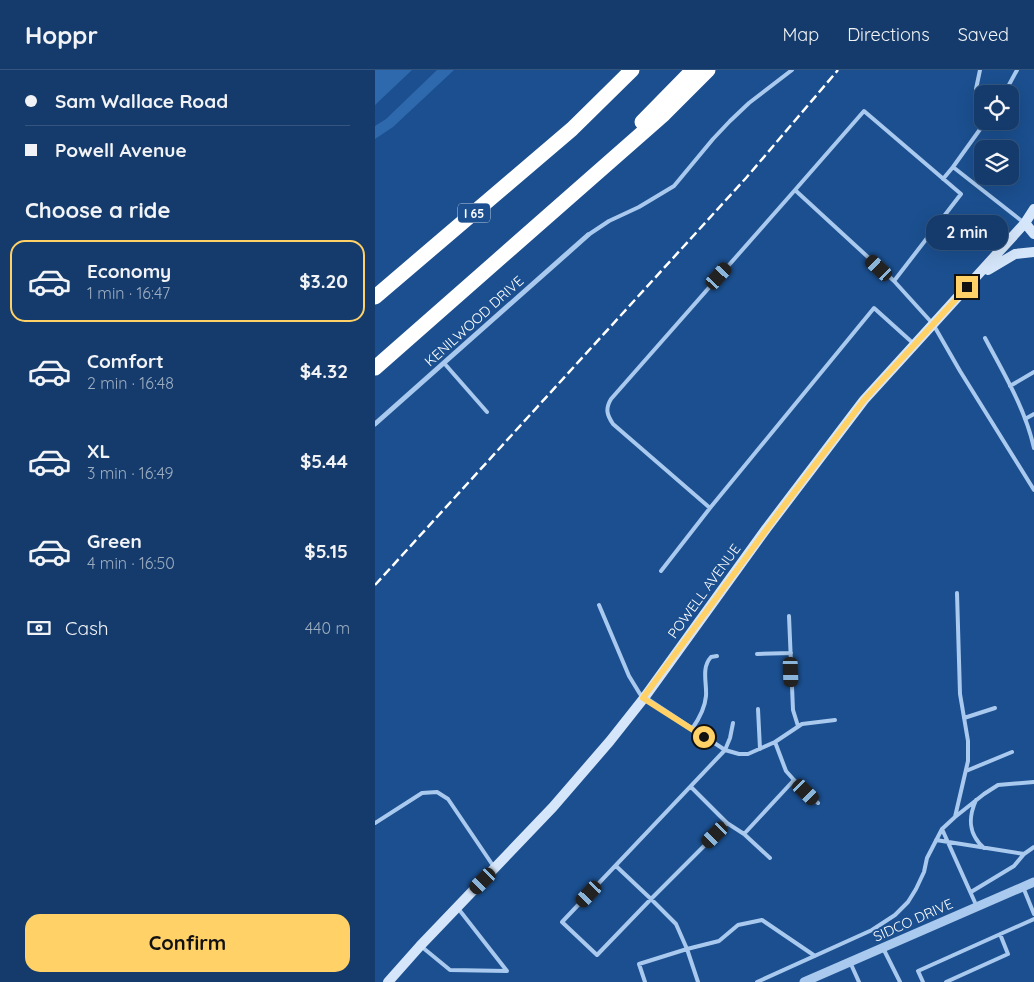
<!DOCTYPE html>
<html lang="en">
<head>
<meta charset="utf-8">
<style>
	body { margin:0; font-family:Quicksand,sans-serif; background:#1d4271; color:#f1f3f6; height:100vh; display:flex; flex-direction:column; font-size:19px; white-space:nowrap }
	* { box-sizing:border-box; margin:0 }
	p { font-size:16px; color:#9dadc1 }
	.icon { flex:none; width:28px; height:28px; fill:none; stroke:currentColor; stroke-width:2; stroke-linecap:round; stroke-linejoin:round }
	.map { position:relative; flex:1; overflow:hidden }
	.sheet { display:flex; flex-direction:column; background:#143b6b; width:375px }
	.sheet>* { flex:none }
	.guide { display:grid; align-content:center; height:110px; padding:0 25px; background:#143b6b }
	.fabs { position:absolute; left:599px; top:15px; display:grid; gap:10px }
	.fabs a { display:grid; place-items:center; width:45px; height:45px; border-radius:10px; background:#143b6b; box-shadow:0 5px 20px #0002,0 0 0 1px #33557e; font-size:25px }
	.end { position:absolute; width:22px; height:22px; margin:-11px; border:6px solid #ffd166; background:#111; box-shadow:0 0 0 2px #111 }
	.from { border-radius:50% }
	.bubble { position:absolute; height:35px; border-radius:15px; background:#143b6b; box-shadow:0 5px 20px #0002,0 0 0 1px #33557e; font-size:16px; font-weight:700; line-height:35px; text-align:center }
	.car { position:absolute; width:15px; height:30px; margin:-15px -8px; border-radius:6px; box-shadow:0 0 4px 1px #0007; background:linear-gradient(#222 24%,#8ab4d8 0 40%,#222 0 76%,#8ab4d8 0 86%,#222 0) }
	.guide b { display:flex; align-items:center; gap:18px; height:48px; font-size:19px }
	.guide b+b { border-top:1px solid #33557e }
	.guide i { width:12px; height:12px; background:#f1f3f6 }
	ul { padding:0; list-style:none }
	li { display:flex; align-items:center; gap:15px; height:82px; margin:0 10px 8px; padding:0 15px; border:2px solid transparent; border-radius:15px }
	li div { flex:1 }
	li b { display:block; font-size:19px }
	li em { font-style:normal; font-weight:700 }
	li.selected { border-color:#ffd166 }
	li>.icon { width:45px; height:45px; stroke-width:1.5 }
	h2 { padding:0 25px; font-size:22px; line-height:60px }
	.pay { display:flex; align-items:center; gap:12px; height:55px; padding:0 25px; font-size:19px }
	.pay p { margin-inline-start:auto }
	.primary-button { display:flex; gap:10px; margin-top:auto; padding:10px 25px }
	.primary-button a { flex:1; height:58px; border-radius:15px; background:#ffd166; color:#111; font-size:20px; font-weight:700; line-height:58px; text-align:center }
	header { display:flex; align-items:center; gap:30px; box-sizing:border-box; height:70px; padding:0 25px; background:#143b6b; border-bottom:1px solid #33557e }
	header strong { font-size:24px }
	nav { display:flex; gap:28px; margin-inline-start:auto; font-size:18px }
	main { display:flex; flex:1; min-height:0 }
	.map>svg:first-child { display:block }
</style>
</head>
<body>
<header>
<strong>Hoppr</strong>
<nav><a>Map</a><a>Directions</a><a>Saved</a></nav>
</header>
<main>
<section class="sheet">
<div class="guide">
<b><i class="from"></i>Sam Wallace Road</b>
<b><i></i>Powell Avenue</b>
</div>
<h2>Choose a ride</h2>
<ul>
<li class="selected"><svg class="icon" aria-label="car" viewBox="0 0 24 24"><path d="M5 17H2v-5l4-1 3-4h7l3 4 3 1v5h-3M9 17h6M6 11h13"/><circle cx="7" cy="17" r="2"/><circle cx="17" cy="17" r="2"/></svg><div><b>Economy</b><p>1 min · 16:47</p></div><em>$3.20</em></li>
<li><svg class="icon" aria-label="car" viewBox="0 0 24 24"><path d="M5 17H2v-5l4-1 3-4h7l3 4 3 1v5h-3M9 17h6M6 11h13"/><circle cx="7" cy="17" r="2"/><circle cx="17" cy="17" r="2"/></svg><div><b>Comfort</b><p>2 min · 16:48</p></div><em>$4.32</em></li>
<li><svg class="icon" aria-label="car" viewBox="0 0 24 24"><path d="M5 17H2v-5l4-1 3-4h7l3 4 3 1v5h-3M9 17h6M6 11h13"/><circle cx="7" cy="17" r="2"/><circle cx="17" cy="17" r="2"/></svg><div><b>XL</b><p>3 min · 16:49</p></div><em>$5.44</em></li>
<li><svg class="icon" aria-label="car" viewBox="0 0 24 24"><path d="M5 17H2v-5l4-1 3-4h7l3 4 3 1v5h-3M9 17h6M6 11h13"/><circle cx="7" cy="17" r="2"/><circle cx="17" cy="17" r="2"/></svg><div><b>Green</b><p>4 min · 16:50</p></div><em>$5.15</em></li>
</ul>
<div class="pay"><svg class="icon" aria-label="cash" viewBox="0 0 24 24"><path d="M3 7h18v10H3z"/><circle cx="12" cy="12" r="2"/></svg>Cash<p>440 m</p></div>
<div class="primary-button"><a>Confirm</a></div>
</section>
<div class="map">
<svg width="659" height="912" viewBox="0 0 659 912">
	<rect width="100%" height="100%" fill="#1b4f8f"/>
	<path fill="#2e69ad" d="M0,0H37L0,35Z
		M62,0H79L18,57L0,69V56L11,49Z"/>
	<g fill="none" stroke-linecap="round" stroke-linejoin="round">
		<path stroke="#a9c9ee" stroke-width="4" d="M605,0L601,19L608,24
			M629,24L642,0
			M611,51L578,97L648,152
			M568,109L578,97
			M420,120L236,329C230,339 232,345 238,354L335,438L499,238L539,274
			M213,165L234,151L264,137L299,116L338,69L355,51L374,33L417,0
			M519,211L586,124L489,41L420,120L519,211L558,254L585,301L659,420
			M610,268C629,304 650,338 659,378
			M69,293L112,342
			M635,316L659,302
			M650,349L659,344
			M286,501L335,438
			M224,535L254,606L265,624L350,680L364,684H373L400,672L427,654L460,650
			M414,546L418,640L423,656
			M382,584L416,583
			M383,639L385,679
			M589,648L620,638
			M317,659C324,649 330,638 331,626C332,613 326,598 336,587L342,586
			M350,680L355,668L358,653
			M591,701L637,682
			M419,710L443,733
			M316,717L352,753
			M601,730C593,748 593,764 609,778
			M580,747L609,724L623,715L659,712
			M0,753L47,723L62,722L73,729L119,797
			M567,759L602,837
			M369,764L395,788
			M561,770L649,784L659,777
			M241,796L276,829L352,753L369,764L419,710L411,701L400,672
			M648,817L659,844
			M596,822L639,796L649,784
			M47,877L75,900L132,901L82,837
			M508,878L525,912
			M475,892L484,912
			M270,912L264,894L312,879L301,854L276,829L222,885L187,852L350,680
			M323,912L312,879L344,871L363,855L387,850L440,886
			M382,912L497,860L520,845L533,832L541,819L549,802L552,788L567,759L580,747L593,691V671L585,624L582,523
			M548,912L543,901L659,849
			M571,912L633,884L625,864"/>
		<path stroke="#a9c9ee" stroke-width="5" d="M0,354L213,165"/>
		<path stroke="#a9c9ee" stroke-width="9" d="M429,912L659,812"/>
		<path stroke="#d6e6fa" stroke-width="10" d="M650,153L659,164
			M613,200L640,184L659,182
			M13,912L45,876L178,737L235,671L269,628L391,459L489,330L650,153L659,139"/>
		<path stroke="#fff" stroke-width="15" d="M267,52L318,0
			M0,227L197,59L257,0
			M0,298L289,44L333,0"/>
		<path stroke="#fff" stroke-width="2.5" stroke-dasharray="9 4" stroke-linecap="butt" d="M0,515L371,108L463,0"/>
	</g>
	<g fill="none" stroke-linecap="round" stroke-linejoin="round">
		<path stroke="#ffd166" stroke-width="6" d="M329,667L268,628L402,445L489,330L592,217"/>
	</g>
	<g text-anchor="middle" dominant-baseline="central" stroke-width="4" stroke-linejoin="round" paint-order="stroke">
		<rect fill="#1b4f8f" stroke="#bbcadd" stroke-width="1" x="83" y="133.5" width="32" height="19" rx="4"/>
		<g font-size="12" font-weight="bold" fill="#fff">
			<text x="99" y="143">I 65</text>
		</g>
		<g font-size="14" fill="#fff" stroke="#1b4f8f">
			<text transform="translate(99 251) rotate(-42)">KENILWOOD DRIVE</text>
			<text transform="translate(329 521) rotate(-54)">POWELL AVENUE</text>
			<text transform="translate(538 850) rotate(-24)">SIDCO DRIVE</text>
		</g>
	</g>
</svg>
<div class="fabs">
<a><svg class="icon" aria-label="locate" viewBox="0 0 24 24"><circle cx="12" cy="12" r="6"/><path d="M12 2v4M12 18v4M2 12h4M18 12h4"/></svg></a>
<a><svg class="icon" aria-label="layers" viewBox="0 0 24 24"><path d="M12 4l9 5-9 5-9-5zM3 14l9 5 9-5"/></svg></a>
</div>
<i class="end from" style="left:329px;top:667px"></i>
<i class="end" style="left:592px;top:217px"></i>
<div class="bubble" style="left:551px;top:145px;width:82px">2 min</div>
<i class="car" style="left:504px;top:198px;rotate:313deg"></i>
<i class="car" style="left:344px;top:206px;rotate:42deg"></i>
<i class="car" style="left:416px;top:602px;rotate:178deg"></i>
<i class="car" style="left:431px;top:722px;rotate:134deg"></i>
<i class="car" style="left:340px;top:765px;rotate:225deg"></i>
<i class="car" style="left:108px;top:811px;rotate:225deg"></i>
<i class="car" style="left:214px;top:824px;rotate:223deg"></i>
</div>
</main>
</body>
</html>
